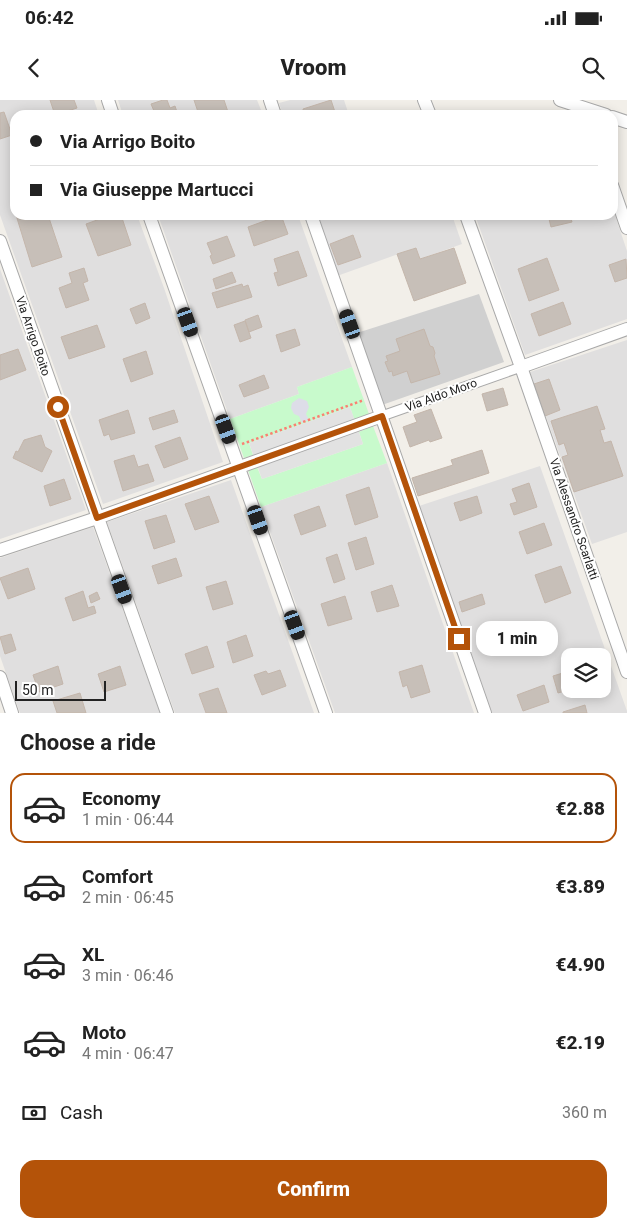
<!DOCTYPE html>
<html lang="en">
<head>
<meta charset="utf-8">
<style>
	body { margin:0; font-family:Roboto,sans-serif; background:#f6f6f6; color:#222; height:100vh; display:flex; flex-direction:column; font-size:19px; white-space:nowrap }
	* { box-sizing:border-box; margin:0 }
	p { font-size:16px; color:#767676 }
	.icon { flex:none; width:28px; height:28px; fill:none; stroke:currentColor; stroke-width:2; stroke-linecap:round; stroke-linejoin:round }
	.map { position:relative; height:613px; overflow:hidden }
	.sheet { display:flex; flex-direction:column; background:#fff; flex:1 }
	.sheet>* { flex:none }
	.hud { position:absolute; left:10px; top:10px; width:608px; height:110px; border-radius:15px; box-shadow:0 2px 12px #0003; display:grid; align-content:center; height:110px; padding:0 20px; background:#fff }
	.fabs { position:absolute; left:561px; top:548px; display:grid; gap:10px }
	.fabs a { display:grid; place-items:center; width:50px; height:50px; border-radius:10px; background:#fff; box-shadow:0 2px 12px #0003; font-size:25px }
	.scale { position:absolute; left:15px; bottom:12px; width:91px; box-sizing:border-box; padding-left:5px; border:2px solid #222; border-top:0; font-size:14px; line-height:18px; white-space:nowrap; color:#222; -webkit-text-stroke:4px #fff; paint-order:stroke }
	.end { position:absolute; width:22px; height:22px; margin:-11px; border:6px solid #b45309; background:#fff; box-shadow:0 0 0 2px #fff }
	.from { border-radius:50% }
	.bubble { position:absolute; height:35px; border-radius:15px; background:#fff; box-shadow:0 2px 12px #0003; font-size:16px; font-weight:800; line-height:35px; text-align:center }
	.car { position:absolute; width:15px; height:30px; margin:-15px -8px; border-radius:6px; box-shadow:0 0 4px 1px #0007; background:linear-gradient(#222 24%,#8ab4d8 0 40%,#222 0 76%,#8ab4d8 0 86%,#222 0) }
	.hud b { display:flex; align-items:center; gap:18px; height:48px; font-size:19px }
	.hud b+b { border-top:1px solid #e0e0e0 }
	.hud i { width:12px; height:12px; background:#222 }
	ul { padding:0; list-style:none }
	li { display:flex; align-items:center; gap:15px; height:70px; margin:0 10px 8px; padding:0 10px; border:2px solid transparent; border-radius:15px }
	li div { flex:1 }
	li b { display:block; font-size:19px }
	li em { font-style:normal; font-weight:800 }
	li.selected { border-color:#b45309 }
	li>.icon { width:45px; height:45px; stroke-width:1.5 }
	h2 { padding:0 20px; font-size:22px; line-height:60px }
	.pay { display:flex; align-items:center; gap:12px; height:55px; padding:0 20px; font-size:19px }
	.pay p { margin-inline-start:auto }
	.action { display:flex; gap:10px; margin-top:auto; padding:10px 20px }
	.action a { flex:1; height:58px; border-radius:15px; background:#b45309; color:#fff; font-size:20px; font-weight:800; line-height:58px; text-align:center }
	.status { display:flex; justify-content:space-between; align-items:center; height:35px; padding:0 25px; background:#fff; direction:ltr }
	.status svg { height:14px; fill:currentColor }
	header { display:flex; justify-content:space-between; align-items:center; height:65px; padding:0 20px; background:#fff; font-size:22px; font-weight:800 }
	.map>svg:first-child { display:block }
</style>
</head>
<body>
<div class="status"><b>06:42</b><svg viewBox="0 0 49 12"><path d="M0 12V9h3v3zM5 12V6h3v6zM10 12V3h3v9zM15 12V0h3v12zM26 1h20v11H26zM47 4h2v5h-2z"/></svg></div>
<header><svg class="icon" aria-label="back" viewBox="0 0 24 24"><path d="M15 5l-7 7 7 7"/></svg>Vroom<svg class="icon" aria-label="search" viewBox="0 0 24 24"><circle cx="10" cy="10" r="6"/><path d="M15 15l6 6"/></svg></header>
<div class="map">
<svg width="627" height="613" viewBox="0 0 627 613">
	<rect width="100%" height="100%" fill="#f2efe9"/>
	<path fill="#e0dfdf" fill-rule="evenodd" d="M0,0H94L99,15H15V115H137L164,188L223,362L103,404L0,115Z
		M118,0H257L263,15H123Z
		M290,0H344L349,15H283L279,3Z
		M613,109L627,151V219L525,255L475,115H612Z
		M158,115H298L352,267L297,287L299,294L230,319Z
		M316,115H452L462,144L420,159L415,148L337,176Z
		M0,169L86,410L0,439Z
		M627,240V432L592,444L530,272Z
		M387,363L474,613H335L261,407Z
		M540,366L627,611V613H492L419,406ZM570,556H602V589H570Z
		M231,380L314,613H175L107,422Z
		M93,427L160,613H20L0,556V458Z"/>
	<path fill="#d0d0d0" d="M479,194L504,262L382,305L357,233Z"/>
	<path fill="#c8facc" d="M352,267L369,314L354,319L350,307L249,343L253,355L244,358L230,319L299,294L297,287Z
		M373,326L387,363L261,407L248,370L257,367L262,379L363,344L359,332Z"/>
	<path fill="#e2e2e2" d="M350,307L363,344L262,379L249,343Z"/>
	<path fill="#dddde8" d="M299,298L307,301L309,307L306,314L309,320L302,323L299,316L294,314L291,308L292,303Z"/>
	<path fill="#c7bfb8" stroke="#c4b6ab" d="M50,0H74L77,8L55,15Z
		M163,0H167L170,8L175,6L178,15H149L148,13L154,11L151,4Z
		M194,0H224L228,12L220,15H199Z
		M331,0L336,15H304L303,9Z
		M4,12L12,35L0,39V13Z
		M16,115H48L62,157L32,167Z
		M111,115H121L131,145L98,156L86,124Z
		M281,115L288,134L254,146L248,127Z
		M548,115H570L572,122L551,127Z
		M353,135L361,157L338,165L330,144Z
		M227,136L235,156L213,164L210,156L212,155L207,143Z
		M416,148L420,159L454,148L466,183L414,201L397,154Z
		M298,151L307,176L278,186L274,173L278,172L274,159Z
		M547,158L559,190L529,201L518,169Z
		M626,159L627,178L615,182L609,165Z
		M84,168L88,181L83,183L89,200L66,208L59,188L72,183L69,173Z
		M232,172L236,182L216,189L213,179Z
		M242,184L243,187L248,185L252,197L217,208L212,193Z
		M563,202L571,224L539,236L531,214Z
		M145,203L150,218L136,224L130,209Z
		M258,215L262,227L249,232L245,220Z
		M245,221L251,238L240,242L234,225Z
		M97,225L105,247L69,259L61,237Z
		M295,229L300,245L281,252L276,235Z
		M424,229L430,246L433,247L435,253L434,256L440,274L411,283L407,271L393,276L392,271L389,272L385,262L388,261L386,256L400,251L396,239Z
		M18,249L26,270L0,280V255Z
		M146,251L153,274L131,282L123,259Z
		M264,275L269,288L244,297L239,285Z
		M549,279L560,310L545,316L534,284Z
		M503,288L508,305L487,311L482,294Z
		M597,306L605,329L600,330L604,343L611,341L623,376L574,392L562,357L568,355L564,343L559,345L551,321Z
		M431,309L442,338L430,342L429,340L410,347L403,327L417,322L414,315Z
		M128,310L135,333L111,340L109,334L104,336L99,320Z
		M174,310L178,322L153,330L149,318Z
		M41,335L45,347L52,351L42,372L13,358L16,351L18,352L24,340Z
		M180,337L188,359L164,368L155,346Z
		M482,350L489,373L418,396L412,378L453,365L451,360Z
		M134,355L138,367L148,364L154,381L123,391L114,361Z
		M64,379L71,399L50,406L44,386Z
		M529,383L537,407L514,415L510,404L517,402L512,389Z
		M369,387L378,417L355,425L346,395Z
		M209,396L219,422L195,430L185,404Z
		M477,396L482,413L460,421L454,403Z
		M319,406L326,426L301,435L294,415Z
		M166,415L175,442L154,449L145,421Z
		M544,423L552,445L527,454L519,432Z
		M366,437L374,464L356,470L348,443Z
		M337,454L345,479L334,483L326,458Z
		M176,458L182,476L158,484L152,466Z
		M561,466L571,493L545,503L535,475Z
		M28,468L35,489L8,499L0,478Z
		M226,481L233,504L213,510L206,487Z
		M392,485L399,506L377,512L371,492Z
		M83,491L88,508L94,506L96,513L73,521L65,498Z
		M97,492L100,499L91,503L89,496Z
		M482,494L485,504L462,512L459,502Z
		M345,496L352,519L328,526L321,504Z
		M11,534L16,550L5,554L0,537Z
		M246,535L253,556L233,563L227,542Z
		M207,546L214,567L192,574L185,554Z
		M422,565L430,592L411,598L407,585L403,587L399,572Z
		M58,566L63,584L39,592L33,575Z
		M120,566L126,585L104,592L98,574Z
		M280,570L286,586L262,595L254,575L266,571L268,574Z
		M566,572L571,589L558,593L553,576Z
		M544,585L549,602L523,611L517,595Z
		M218,588L227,613H206L199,594Z
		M80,593L86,613H57L53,601Z
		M585,605L587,613H563V612Z"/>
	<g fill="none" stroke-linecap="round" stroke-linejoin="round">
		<defs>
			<path id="pedestrian" d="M382,316L521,267"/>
			<path id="minor" d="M108,0L113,15
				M270,0L275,15
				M424,0L430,15
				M560,0L606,15
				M612,17L627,22
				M612,85L627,128
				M149,115L326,613
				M311,115L485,613
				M466,115L521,267L627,572
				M0,141L167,613
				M521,267L627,229
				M0,450L97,418L382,316
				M0,577L12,613"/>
		</defs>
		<use href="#pedestrian" stroke="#a9a9a9" stroke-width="11"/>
		<use href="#minor" stroke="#a9a9a9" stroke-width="14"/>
		<path stroke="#fa8072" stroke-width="2.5" stroke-dasharray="2.5 2.5" stroke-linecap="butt" d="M242,344L364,300"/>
		<use href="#pedestrian" stroke="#fff" stroke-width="9"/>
		<use href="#minor" stroke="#fff" stroke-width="12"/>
	</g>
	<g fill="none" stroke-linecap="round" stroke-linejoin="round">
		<path stroke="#b45309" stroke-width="6" d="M58,307L97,418L382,316L459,539"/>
	</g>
	<g text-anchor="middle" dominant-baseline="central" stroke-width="4" stroke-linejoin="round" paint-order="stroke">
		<g font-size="12" fill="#222" stroke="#fff">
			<text transform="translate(33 236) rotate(71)">Via Arrigo Boito</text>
			<text transform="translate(441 295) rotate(-20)">Via Aldo Moro</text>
			<text transform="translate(574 419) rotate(71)">Via Alessandro Scarlatti</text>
		</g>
	</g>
</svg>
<div class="fabs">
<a><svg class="icon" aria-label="layers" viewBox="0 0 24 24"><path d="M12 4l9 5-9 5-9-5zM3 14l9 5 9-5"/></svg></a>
</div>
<div class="scale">50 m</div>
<i class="end from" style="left:58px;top:307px"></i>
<i class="end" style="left:459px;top:539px"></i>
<div class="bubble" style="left:476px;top:521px;width:82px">1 min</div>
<i class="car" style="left:188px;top:222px;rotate:160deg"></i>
<i class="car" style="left:350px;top:224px;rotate:340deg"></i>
<i class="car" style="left:226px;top:329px;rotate:160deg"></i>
<i class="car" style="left:258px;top:420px;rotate:161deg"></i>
<i class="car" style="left:122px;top:489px;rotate:160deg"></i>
<i class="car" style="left:295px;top:525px;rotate:160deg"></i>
<div class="hud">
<b><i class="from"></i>Via Arrigo Boito</b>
<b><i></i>Via Giuseppe Martucci</b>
</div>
</div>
<section class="sheet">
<h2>Choose a ride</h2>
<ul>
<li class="selected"><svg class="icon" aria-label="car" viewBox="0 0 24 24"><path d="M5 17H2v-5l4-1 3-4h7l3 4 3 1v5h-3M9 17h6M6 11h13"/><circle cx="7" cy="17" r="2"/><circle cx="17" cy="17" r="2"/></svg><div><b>Economy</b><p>1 min · 06:44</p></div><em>€2.88</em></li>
<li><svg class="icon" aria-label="car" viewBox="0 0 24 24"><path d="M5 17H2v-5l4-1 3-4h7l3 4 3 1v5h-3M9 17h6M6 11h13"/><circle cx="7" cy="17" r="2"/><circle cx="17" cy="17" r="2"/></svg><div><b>Comfort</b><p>2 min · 06:45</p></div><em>€3.89</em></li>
<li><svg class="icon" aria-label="car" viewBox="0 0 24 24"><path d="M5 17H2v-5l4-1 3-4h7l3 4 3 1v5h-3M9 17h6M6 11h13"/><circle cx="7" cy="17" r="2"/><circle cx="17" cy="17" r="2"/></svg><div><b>XL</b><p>3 min · 06:46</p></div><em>€4.90</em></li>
<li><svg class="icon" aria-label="car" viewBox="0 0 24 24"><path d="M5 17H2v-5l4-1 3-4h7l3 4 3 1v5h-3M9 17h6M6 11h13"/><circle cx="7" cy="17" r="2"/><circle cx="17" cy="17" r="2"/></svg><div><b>Moto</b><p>4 min · 06:47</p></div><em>€2.19</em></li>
</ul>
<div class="pay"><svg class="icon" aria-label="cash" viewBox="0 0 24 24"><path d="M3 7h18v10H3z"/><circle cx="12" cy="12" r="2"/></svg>Cash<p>360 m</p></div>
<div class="action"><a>Confirm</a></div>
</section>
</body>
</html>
